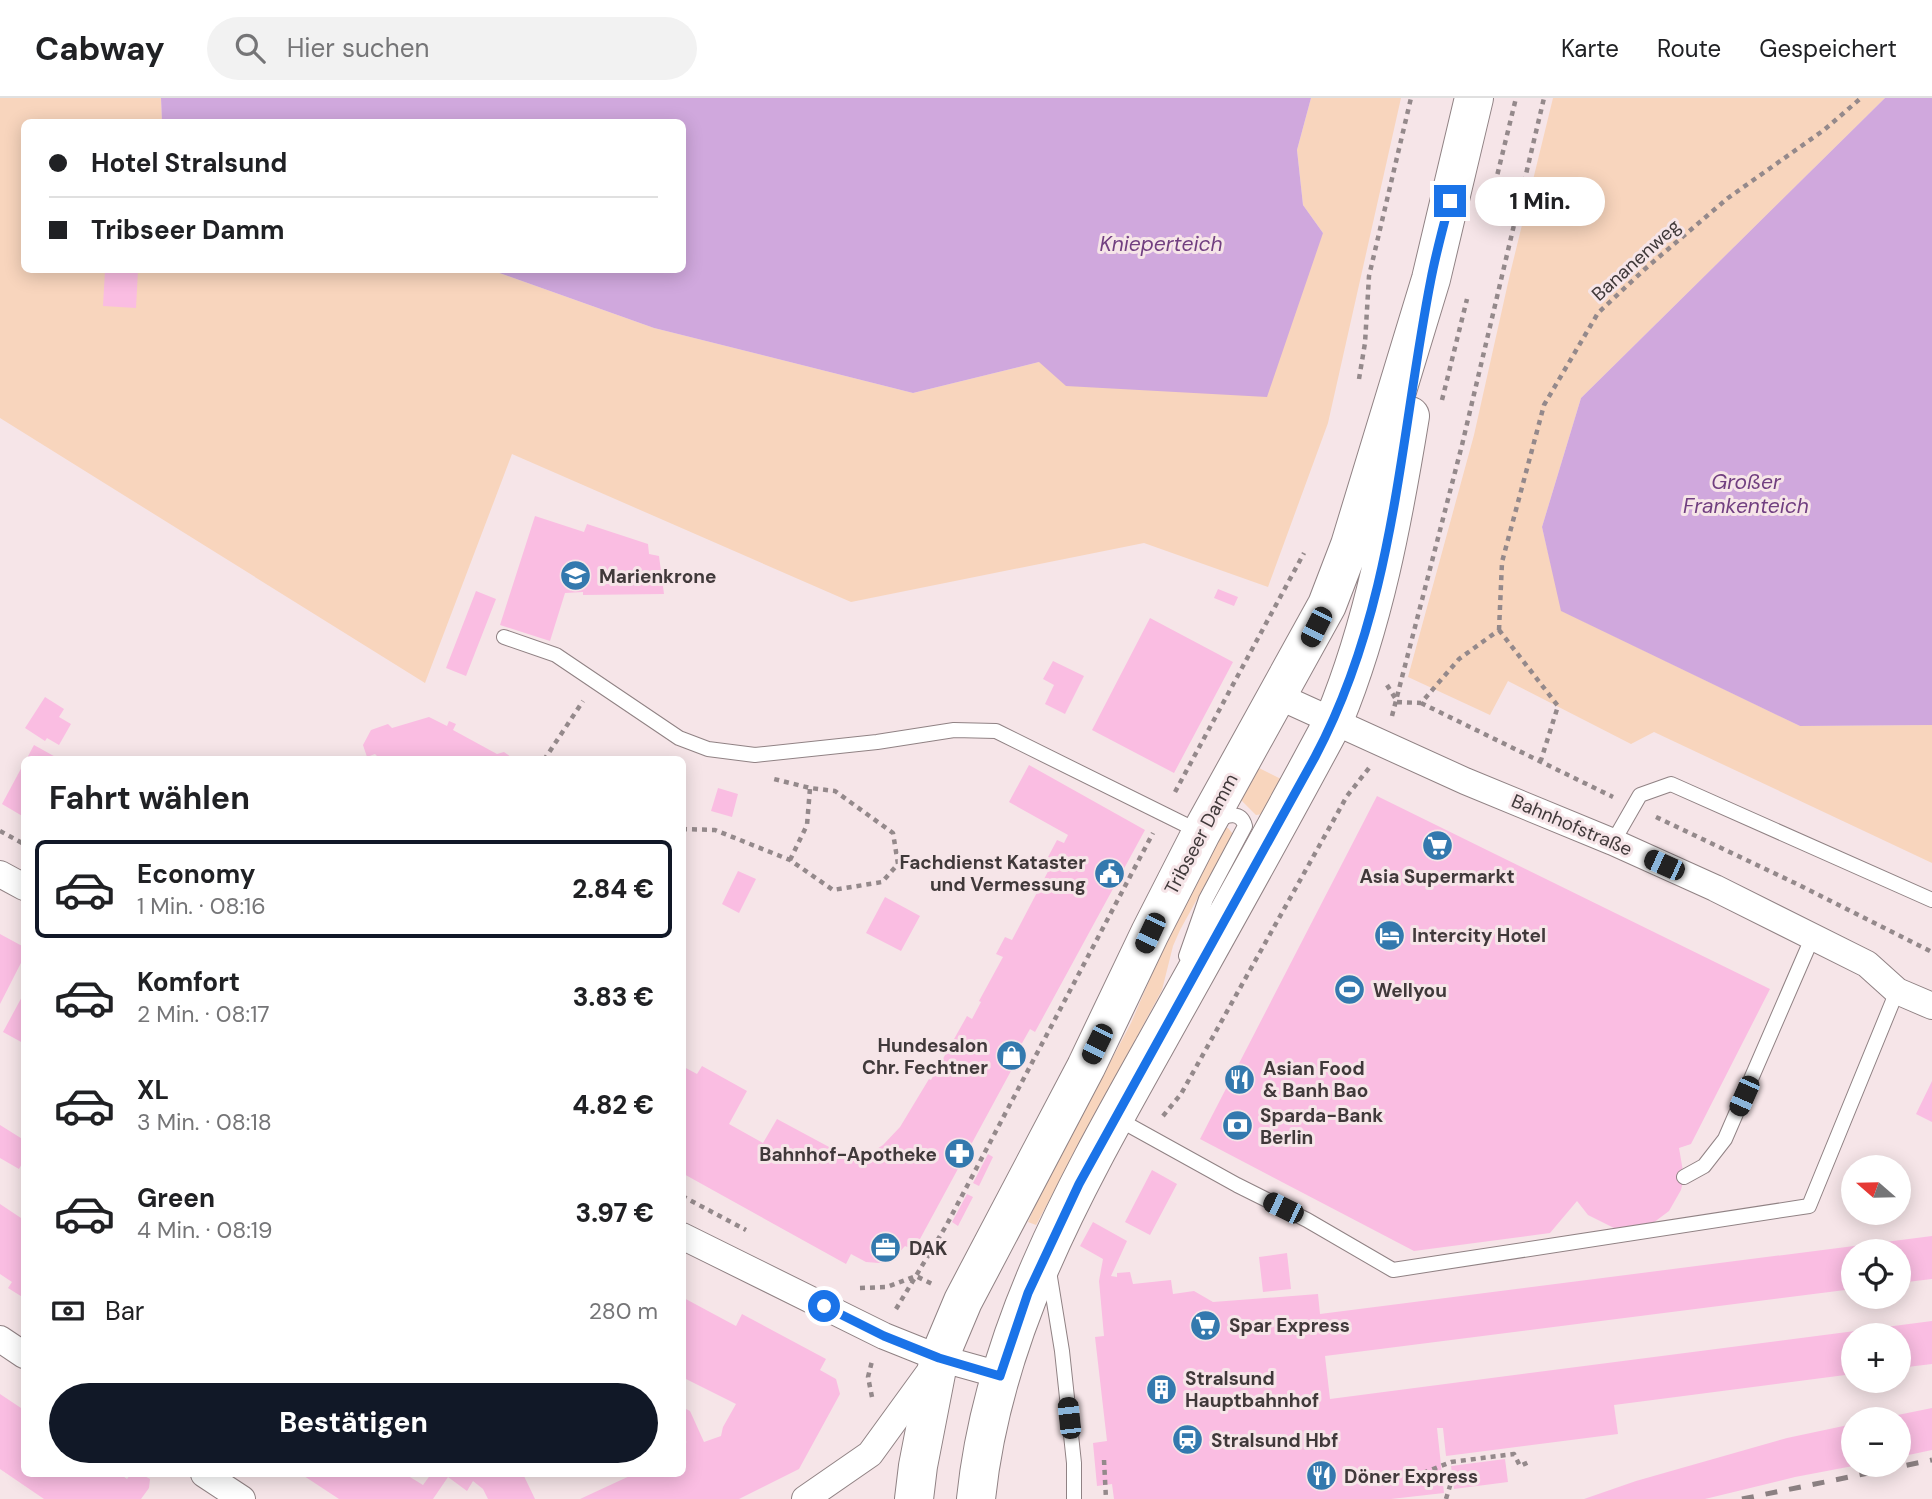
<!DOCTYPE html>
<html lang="de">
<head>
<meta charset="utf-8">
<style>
	body { margin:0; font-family:"DM Sans",sans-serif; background:#f2f2f2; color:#202124; height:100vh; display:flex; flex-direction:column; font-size:26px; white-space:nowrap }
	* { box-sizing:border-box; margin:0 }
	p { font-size:23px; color:#757577 }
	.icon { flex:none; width:38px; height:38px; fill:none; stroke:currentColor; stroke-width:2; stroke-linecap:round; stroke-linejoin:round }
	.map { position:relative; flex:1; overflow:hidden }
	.side { position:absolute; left:21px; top:658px; width:665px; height:721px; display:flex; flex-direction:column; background:#fff; border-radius:10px; box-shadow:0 4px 18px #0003 }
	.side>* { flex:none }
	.banner { position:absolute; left:21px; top:21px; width:665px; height:154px; border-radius:10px; box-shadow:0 4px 18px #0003; display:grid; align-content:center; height:154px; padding:0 28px; background:#fff }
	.needle { width:46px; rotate:290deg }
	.buttons { position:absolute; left:1841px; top:1057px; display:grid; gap:14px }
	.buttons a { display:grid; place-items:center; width:70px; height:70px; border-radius:50%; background:#fff; box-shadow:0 4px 18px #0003; font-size:35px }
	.end { position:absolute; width:32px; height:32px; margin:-16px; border:9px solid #1a73e8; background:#fff; box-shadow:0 0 0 4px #fff }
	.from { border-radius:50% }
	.bubble { position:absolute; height:49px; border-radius:24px; background:#fff; box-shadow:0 4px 18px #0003; font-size:23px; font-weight:800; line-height:49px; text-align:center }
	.car { position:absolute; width:21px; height:42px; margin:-21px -10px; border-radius:9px; box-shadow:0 0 5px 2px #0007; background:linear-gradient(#222 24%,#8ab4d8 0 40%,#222 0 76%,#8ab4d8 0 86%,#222 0) }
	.banner b { display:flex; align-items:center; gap:24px; height:66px; font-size:26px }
	.banner b+b { border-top:2px solid #e0e0e0 }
	.banner i { width:18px; height:18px; background:#202124 }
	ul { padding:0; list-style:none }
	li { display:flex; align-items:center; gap:21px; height:98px; margin:0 14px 10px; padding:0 14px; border:4px solid transparent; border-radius:10px }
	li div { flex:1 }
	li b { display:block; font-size:26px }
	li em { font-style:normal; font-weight:800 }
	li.on { border-color:#111827 }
	li>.icon { width:63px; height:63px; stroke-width:1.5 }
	h2 { padding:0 28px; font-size:32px; line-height:84px }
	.pay { display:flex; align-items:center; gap:18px; height:77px; padding:0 28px; font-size:26px }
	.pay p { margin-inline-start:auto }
	.primary-button { display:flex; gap:14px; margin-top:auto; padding:14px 28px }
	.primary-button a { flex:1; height:80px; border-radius:42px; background:#111827; color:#fff; font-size:28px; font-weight:800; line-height:80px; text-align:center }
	header { display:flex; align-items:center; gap:42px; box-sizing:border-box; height:98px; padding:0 35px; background:#fff; border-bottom:2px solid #e0e0e0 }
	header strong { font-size:33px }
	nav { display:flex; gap:38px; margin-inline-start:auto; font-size:24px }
	.search { width:490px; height:63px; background:#f2f2f2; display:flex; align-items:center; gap:18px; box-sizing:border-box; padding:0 24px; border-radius:38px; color:#757577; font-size:26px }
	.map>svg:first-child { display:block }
</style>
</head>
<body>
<header>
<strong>Cabway</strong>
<div class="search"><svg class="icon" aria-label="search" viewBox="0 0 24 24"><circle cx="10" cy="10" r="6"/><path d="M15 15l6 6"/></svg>Hier suchen</div>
<nav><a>Karte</a><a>Route</a><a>Gespeichert</a></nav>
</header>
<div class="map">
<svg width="1932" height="1401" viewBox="0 0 1932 1401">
	<rect width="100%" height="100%" fill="#f6e5e8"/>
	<path fill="#f8d5bd" d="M0,0H161L162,24H24V172H491L654,230L913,295L1039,264L1323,135L1303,107L1297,52L1311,0H1401L1328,325L1268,489L1144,445L851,504L512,356L425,585L0,320Z
		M1553,0H1885L1581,300L1542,429L1562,513L1800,628L1932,627V765L1654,634L1631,646L1508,583L1490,617L1408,579L1474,337L1510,176Z
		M1257,669L1281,681L1263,716L1256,717L1242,703L1241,699Z
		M1223,730H1228L1233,736L1180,832L1173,848L1162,892L1036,1127L1028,1124L1041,1094L1131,925L1161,855Z"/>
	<path fill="#d0a8dd" d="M161,0H1311L1297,52L1303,107L1323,135L1267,299L1066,288L1039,264L913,295L654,230L491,172H682V24H162Z
		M1885,0H1932V627L1800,628L1561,513L1542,429L1581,300Z"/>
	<path fill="#fabde2" d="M105,172H138L136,210L103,208Z
		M535,418L584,434L587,426L648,446L649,456L659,458L664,496L583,497V494L565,495L550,543L500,527Z
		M1218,491L1238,499L1234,508L1214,500Z
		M476,493L496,501L466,578L446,570Z
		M1150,520L1233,564L1174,675L1092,632Z
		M1053,563L1084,578L1065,616L1045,606L1054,587L1043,581Z
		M45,599L64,611L59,619L71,626L59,647L47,640L45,643L25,630Z
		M429,619L447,628L449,623L456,626L453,632L497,656L504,654L515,662H381L375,656L367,659L363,647L371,632L388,626L392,630Z
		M34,647L61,662H26Z
		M24,665V719L2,706Z
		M1029,667L1145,732L1035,934L1030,931L1021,947L1024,949L914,1152L905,1148L895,1159L879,1165L866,1164L851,1156L846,1166L682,1075V968L697,976L702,968L747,993L729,1026L763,1045L777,1021L857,1064L883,1047L900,1029L929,981L931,982L967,918L972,921L981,904L979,903L1003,859L996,856L1005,839L1012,842L1054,762L1048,759L1057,742L1064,745L1068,737L1009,704Z
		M718,690L738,696L732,719L711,713Z
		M1377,698L1770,891L1691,1046L1679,1050L1684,1079L1681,1092L1669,1113L1653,1125L1625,1132L1614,1130L1588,1117L1577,1103L1550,1135L1414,1153L1200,1041Z
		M738,773L756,781L739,815L722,806Z
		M885,799L920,818L901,853L866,835Z
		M0,836L24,849V859L0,906Z
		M24,895V941L23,945L3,934Z
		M1932,983V1024L1916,1016Z
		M0,1027L24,1042V1062L19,1071L0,1060Z
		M988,1056L993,1059L979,1088L973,1085Z
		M1152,1072L1177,1086L1150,1137L1125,1124Z
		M967,1096L973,1099L958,1128L952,1124Z
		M0,1106L24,1122V1200L8,1190L12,1184L0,1176Z
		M1093,1124L1127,1143L1111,1178L1117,1179V1175L1130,1174L1133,1186L1171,1182L1173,1196L1194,1193L1213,1204L1318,1196L1320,1216L1932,1138V1181L1899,1185V1153H1853V1191L1325,1258L1330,1301L1932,1223V1266L1899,1270V1237H1853V1276L1614,1307L1618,1336L1446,1358L1443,1330H1437L1444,1395L1391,1401H1114L1112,1386L1097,1388L1093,1345L1107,1343L1095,1239L1104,1238L1099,1183L1103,1161L1080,1148Z
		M1287,1155L1291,1191L1263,1194L1259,1159Z
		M682,1199L736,1228L742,1216L826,1261L820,1272L836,1281L840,1296L799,1371L739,1401H580L634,1376H682V1346L687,1344L682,1342V1309L690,1313L704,1344L721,1338L723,1329L736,1306L682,1279Z
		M0,1296L24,1312V1376H120L127,1381L131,1376H141L150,1381L149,1390L141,1401H44L0,1371Z
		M1932,1310V1352L1899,1359V1321L1883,1320Z
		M1853,1326V1368L1795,1379L1705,1401H1584L1636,1383L1787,1340Z
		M1505,1361L1508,1384L1454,1391L1451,1368Z
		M301,1376H405L423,1387L431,1376H447L450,1378L451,1376H523L535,1401H488L483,1391L473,1383L467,1393L448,1379L433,1401H339Z"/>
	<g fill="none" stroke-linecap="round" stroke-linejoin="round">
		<defs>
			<path id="service" d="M504,539L556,557L679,640L708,651L755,657L877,644L954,632L996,633L1200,734
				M1613,744L1640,697L1671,686L1932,802
				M1186,858L1206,801L1245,728C1241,713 1227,716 1217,723
				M1116,1020L1237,1087L1307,1122L1393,1172L1809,1108L1897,893
				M1684,1079L1704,1068L1725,1041L1813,838
				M1049,1173L1062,1253L1074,1365V1401"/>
			<path id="minor" d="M1278,598L1465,683L1613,744L1715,790L1867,866L1897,893L1932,908
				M0,776L24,789
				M682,1138L884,1238L939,1260L1000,1277
				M0,1241L24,1257
				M204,1376L242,1401
				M805,1401L870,1356L931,1272"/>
			<path id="secondary" d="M914,1401L918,1368L939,1260L963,1203L1086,969L1150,835L1201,735L1327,507L1350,447L1431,181L1474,0
				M976,1401C993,1234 1075,1090 1155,947C1215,839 1276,731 1334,622C1374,525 1393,422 1410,318"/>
		</defs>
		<use href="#service" stroke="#908284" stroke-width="16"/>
		<use href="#minor" stroke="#908284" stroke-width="28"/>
		<use href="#secondary" stroke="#908284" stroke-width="40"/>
		<path stroke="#94898b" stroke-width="4.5" stroke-dasharray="5 5" stroke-linecap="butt" d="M1488,115L1516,0
			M1359,281L1365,245L1369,178L1411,0
			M1442,302L1467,201
			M1499,532L1502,464L1544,307L1598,215L1645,171L1728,100L1824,32L1861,0
			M1499,532L1558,608L1541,662
			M1387,587L1397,603
			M1397,604L1421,605L1459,561L1499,532
			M1421,605L1613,699
			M1392,618L1462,347L1544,0
			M544,662L583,603
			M651,662H654
			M1175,694L1304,455
			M1656,719L1799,787L1932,854
			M682,731L715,732L790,762L833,792L882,784L898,766L893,735L835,693L810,690L774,681
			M0,733L24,746
			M790,762L807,727L810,690
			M1163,1018L1181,996L1347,698L1369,670
			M682,1098L746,1132
			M860,1190L887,1189L916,1178L932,1186
			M896,1211L946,1128L1153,735
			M872,1299L868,1279L872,1263
			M1104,1362L1106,1401
			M1423,1375L1451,1364L1514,1356L1520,1368L1531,1363
			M1446,1401L1453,1378"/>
		<use href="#service" stroke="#fff" stroke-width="14"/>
		<use href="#minor" stroke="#fff" stroke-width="26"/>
		<use href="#secondary" stroke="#fff" stroke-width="38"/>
		<path stroke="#8b8082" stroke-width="5" stroke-dasharray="12 12" stroke-linecap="butt" d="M1742,1401L1932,1362"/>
	</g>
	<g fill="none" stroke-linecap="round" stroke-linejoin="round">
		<path stroke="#1a73e8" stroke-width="9" d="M824,1208L884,1238L939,1260L1000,1278L1028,1195L1079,1086L1315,659C1395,508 1399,344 1431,181C1436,155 1443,129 1450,103"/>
	</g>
	<defs>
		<symbol id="school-disc" viewBox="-11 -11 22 22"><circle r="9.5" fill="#3379ae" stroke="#f6e5e8"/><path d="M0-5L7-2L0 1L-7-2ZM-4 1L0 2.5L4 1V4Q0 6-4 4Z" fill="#fff"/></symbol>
		<symbol id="supermarket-disc" viewBox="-11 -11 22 22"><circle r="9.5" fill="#3379ae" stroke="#f6e5e8"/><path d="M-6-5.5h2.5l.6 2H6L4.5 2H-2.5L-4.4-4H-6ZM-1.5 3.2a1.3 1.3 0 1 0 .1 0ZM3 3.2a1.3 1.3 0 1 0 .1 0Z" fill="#fff"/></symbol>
		<symbol id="civic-disc" viewBox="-11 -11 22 22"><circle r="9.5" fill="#3379ae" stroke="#f6e5e8"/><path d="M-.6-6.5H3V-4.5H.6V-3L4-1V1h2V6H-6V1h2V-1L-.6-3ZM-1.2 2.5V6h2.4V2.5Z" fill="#fff"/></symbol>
		<symbol id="hotel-disc" viewBox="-11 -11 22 22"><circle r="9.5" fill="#3379ae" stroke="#f6e5e8"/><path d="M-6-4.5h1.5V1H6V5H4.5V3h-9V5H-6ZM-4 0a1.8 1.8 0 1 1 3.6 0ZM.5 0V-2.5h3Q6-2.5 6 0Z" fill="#fff"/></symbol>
		<symbol id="stadium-disc" viewBox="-11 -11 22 22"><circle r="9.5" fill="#3379ae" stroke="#f6e5e8"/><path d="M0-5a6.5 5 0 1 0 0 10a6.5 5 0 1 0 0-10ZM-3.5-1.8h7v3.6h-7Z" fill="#fff"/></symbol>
		<symbol id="shop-disc" viewBox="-11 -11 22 22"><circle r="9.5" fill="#3379ae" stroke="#f6e5e8"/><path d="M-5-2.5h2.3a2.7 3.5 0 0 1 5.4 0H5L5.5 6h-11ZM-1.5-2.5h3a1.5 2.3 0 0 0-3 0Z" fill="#fff"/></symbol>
		<symbol id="restaurant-disc" viewBox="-11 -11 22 22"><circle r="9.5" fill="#3379ae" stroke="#f6e5e8"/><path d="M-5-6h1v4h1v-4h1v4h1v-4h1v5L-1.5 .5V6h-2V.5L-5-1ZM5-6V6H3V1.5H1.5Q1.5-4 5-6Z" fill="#fff"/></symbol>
		<symbol id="bank-disc" viewBox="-11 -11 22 22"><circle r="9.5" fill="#3379ae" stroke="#f6e5e8"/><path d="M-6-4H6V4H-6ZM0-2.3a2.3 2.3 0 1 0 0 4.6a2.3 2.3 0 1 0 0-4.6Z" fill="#fff"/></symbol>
		<symbol id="pharmacy-disc" viewBox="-11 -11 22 22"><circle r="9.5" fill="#3379ae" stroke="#f6e5e8"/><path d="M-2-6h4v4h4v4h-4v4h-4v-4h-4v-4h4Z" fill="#fff"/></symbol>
		<symbol id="office-disc" viewBox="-11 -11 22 22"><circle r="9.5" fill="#3379ae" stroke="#f6e5e8"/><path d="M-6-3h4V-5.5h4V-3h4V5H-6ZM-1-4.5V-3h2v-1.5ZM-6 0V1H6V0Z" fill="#fff"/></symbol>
		<symbol id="building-disc" viewBox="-11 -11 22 22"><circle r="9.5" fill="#3379ae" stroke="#f6e5e8"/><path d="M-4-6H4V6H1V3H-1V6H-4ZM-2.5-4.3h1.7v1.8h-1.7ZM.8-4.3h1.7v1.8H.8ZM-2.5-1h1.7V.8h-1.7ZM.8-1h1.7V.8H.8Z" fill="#fff"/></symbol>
		<symbol id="station-disc" viewBox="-11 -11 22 22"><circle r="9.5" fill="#3379ae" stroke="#f6e5e8"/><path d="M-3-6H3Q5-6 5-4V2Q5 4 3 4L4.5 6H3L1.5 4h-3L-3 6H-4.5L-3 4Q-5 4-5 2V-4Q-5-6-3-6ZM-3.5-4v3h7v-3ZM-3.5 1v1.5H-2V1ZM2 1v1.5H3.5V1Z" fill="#fff"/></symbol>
	</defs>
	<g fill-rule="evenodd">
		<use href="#school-disc" x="558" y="460" width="35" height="35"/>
		<use href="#supermarket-disc" x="1420" y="730" width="35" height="35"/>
		<use href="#civic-disc" x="1092" y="758" width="35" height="35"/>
		<use href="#hotel-disc" x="1372" y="820" width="35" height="35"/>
		<use href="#stadium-disc" x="1332" y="874" width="35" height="35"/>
		<use href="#shop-disc" x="994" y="940" width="35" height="35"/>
		<use href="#restaurant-disc" x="1222" y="964" width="35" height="35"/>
		<use href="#bank-disc" x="1220" y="1010" width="35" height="35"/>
		<use href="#pharmacy-disc" x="942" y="1038" width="35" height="35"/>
		<use href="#office-disc" x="868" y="1132" width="35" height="35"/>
		<use href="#supermarket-disc" x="1188" y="1210" width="35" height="35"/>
		<use href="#building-disc" x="1144" y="1274" width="35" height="35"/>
		<use href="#station-disc" x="1170" y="1324" width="35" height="35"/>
		<use href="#restaurant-disc" x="1304" y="1360" width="35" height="35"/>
	</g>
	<g text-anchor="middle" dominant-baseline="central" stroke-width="6" stroke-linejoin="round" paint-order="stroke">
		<g font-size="19" fill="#40393a" stroke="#f6e5e8">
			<text transform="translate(1636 162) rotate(-42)">Bananenweg</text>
			<text transform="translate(1572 727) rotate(23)">Bahnhofstraße</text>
			<text transform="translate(1201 736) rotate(-62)">Tribseer Damm</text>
		</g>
		<g font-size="19" font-weight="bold" fill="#40393a" stroke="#f6e5e8" text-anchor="start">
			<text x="599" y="478">Marienkrone</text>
			<text x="1086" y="764" text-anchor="end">Fachdienst Kataster<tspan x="1086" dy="22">und Vermessung</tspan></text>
			<text x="1437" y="778" text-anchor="middle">Asia Supermarkt</text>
			<text x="1412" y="837">Intercity Hotel</text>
			<text x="1373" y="892">Wellyou</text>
			<text x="988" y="947" text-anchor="end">Hundesalon<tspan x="988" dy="22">Chr. Fechtner</tspan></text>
			<text x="1263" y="970">Asian Food<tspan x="1263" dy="22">&amp; Banh Bao</tspan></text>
			<text x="1260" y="1017">Sparda-Bank<tspan x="1260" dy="22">Berlin</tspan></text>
			<text x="937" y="1056" text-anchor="end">Bahnhof-Apotheke</text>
			<text x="909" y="1150">DAK</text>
			<text x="1229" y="1227">Spar Express</text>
			<text x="1185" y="1280">Stralsund<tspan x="1185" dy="22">Hauptbahnhof</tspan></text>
			<text x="1211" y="1342">Stralsund Hbf</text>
			<text x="1344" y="1378">Döner Express</text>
		</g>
		<g font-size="21" font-style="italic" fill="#713f80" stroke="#f6e5e8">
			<text x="1161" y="146">Knieperteich</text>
			<text x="1746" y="384">Großer<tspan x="1746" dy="24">Frankenteich</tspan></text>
		</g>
	</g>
</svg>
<div class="buttons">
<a><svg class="needle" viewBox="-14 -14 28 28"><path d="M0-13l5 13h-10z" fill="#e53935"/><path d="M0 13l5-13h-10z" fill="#757577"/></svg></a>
<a><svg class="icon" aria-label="locate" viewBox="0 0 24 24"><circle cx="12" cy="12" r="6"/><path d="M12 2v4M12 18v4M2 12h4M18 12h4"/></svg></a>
<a>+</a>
<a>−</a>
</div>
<i class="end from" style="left:824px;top:1208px"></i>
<i class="end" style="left:1450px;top:103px"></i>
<div class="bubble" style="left:1475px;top:79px;width:130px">1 Min.</div>
<i class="car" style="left:1316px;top:529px;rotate:207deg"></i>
<i class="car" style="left:1664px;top:767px;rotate:294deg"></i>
<i class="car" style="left:1150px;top:835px;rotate:205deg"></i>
<i class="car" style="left:1097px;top:946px;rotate:206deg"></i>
<i class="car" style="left:1744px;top:998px;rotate:204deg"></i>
<i class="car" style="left:1283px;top:1110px;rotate:296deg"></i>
<i class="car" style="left:1069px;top:1320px;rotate:354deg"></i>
<div class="banner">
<b><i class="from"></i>Hotel Stralsund</b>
<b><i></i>Tribseer Damm</b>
</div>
<section class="side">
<h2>Fahrt wählen</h2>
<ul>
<li class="on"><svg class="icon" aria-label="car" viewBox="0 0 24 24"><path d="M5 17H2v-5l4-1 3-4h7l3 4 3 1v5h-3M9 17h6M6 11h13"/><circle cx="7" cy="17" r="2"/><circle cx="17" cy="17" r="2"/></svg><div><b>Economy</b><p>1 Min. · 08:16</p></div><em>2.84 €</em></li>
<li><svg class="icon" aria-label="car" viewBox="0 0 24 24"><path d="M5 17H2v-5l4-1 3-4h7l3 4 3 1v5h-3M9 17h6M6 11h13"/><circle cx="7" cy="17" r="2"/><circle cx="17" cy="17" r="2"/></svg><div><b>Komfort</b><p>2 Min. · 08:17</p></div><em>3.83 €</em></li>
<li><svg class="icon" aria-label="car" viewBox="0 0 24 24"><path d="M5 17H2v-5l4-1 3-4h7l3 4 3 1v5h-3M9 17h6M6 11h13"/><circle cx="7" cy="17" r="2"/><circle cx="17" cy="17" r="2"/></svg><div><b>XL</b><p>3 Min. · 08:18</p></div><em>4.82 €</em></li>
<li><svg class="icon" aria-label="car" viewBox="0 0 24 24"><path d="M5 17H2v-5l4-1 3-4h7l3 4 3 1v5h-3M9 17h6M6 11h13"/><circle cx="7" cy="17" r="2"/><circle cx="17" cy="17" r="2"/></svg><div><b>Green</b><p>4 Min. · 08:19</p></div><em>3.97 €</em></li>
</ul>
<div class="pay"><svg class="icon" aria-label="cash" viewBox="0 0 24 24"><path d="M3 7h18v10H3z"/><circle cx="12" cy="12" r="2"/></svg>Bar<p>280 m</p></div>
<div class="primary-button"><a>Bestätigen</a></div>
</section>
</div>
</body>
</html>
